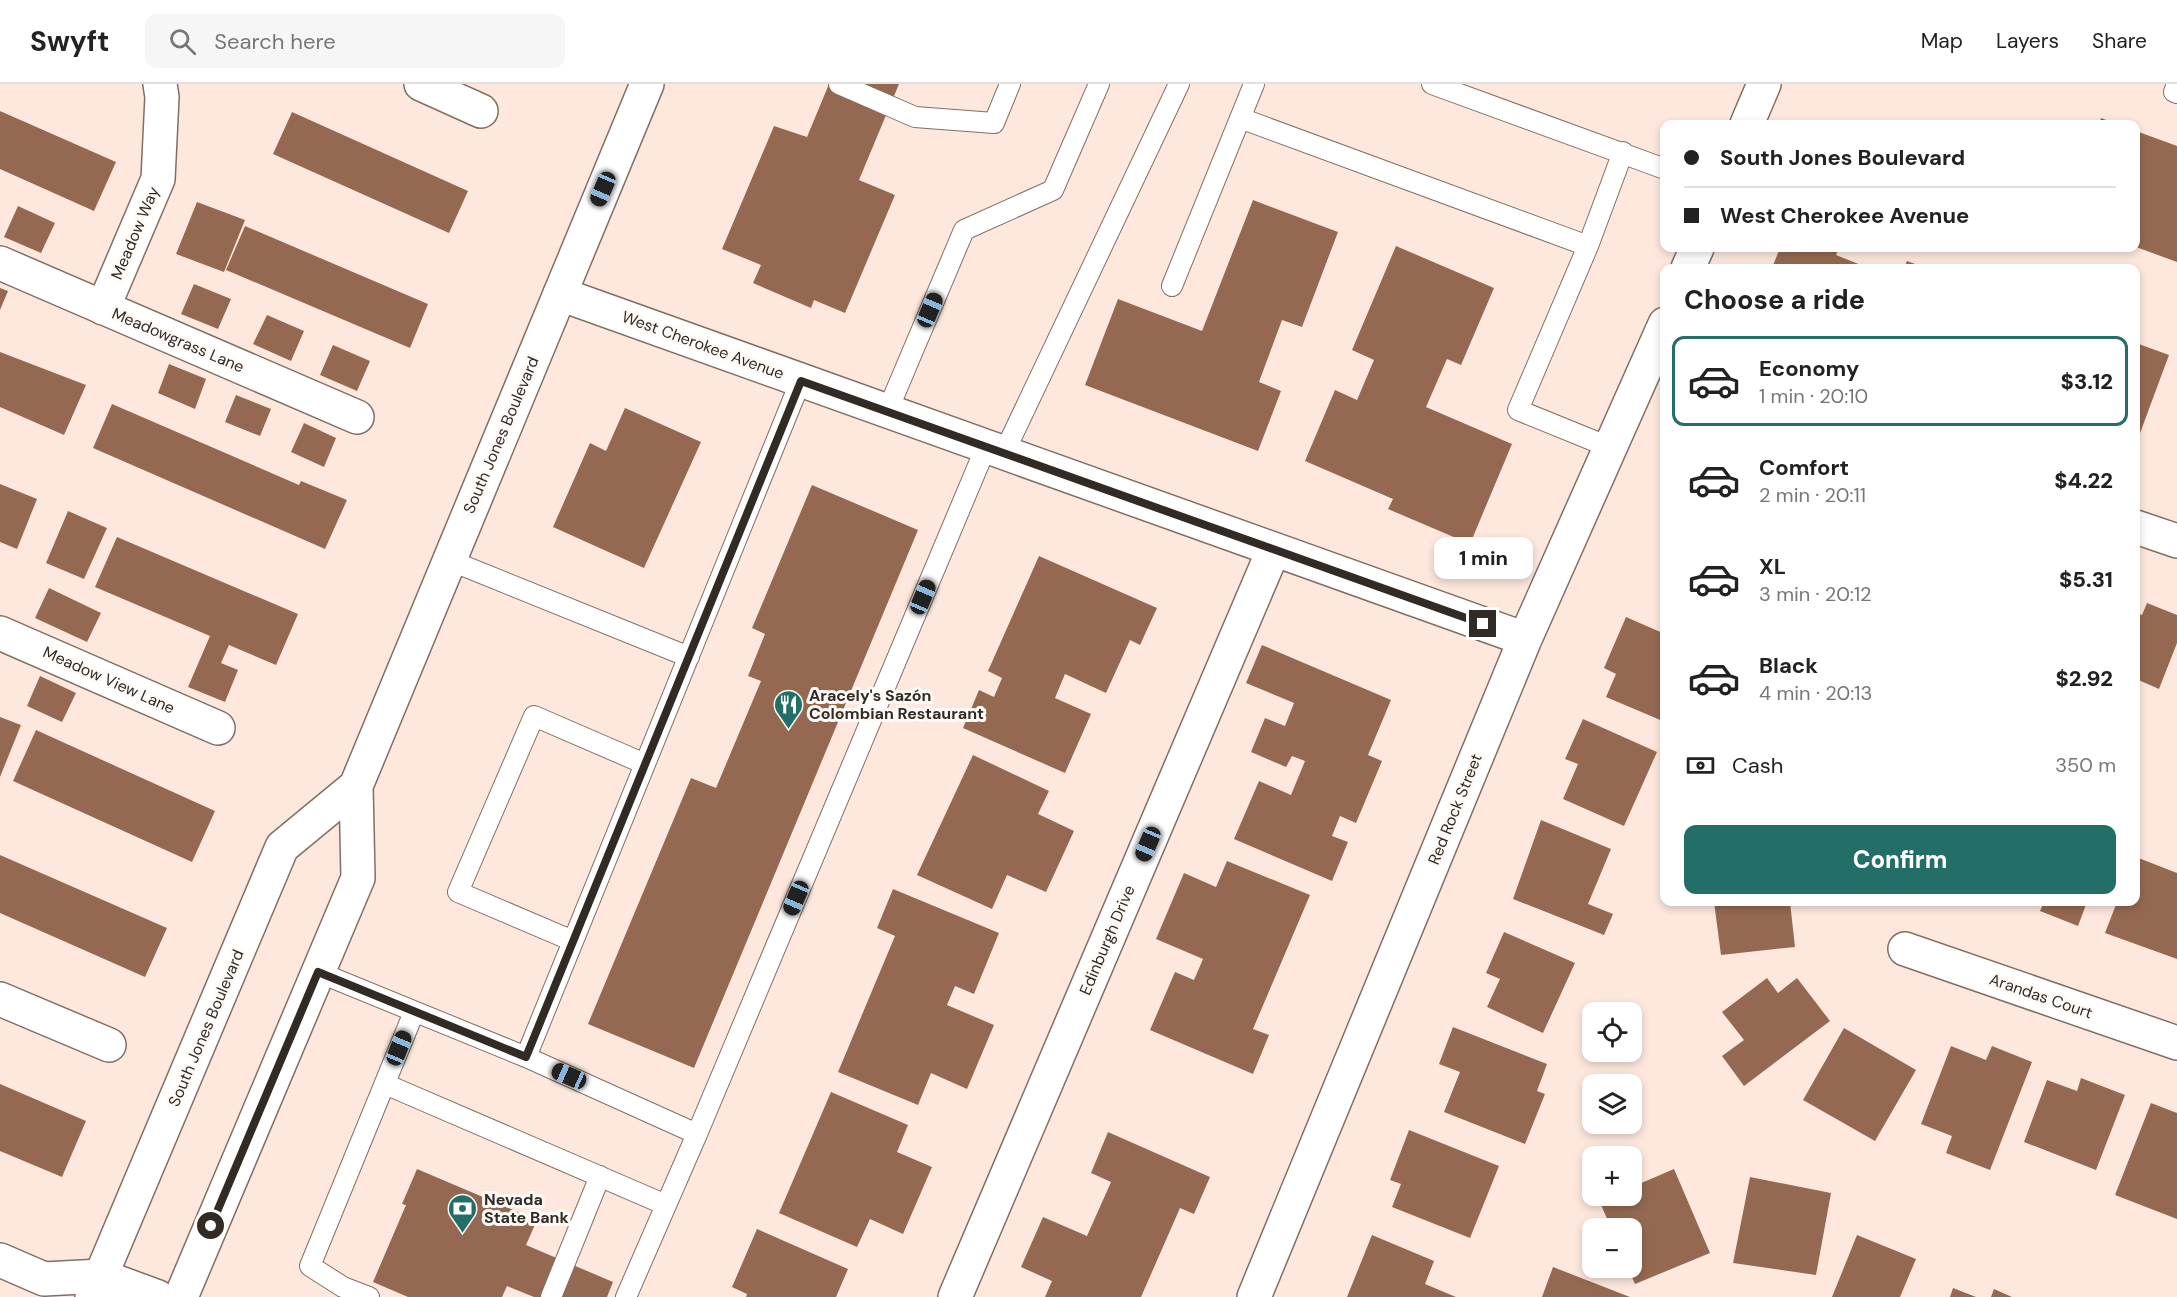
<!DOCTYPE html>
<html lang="en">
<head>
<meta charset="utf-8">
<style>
	body { margin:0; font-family:"DM Sans",sans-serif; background:#f6f6f6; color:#222; height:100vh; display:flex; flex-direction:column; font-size:22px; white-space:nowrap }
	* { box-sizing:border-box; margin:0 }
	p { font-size:20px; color:#767676 }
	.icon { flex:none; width:33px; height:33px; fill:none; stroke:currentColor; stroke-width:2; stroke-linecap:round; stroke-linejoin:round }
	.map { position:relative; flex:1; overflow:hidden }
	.drawer { position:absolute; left:1660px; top:180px; width:480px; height:642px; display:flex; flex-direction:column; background:#fff; border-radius:12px; box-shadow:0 3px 9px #0003 }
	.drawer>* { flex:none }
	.banner { position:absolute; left:1660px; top:36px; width:480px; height:132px; border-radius:12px; box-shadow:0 3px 9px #0003; display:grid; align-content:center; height:132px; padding:0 24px; background:#fff }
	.buttons { position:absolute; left:1582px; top:918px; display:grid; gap:12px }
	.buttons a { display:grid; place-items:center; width:60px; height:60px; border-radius:12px; background:#fff; box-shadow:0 3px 9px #0003; font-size:30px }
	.end { position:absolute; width:27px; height:27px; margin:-14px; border:8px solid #322a25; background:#fff; box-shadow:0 0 0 3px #fff }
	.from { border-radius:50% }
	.bubble { position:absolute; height:42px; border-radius:12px; background:#fff; box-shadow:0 3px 9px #0003; font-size:20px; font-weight:800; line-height:42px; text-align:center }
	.car { position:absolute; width:18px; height:36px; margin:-18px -9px; border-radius:8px; box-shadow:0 0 4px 2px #0007; background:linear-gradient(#222 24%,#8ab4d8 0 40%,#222 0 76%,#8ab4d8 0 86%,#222 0) }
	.banner b { display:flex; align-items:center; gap:21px; height:57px; font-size:22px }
	.banner b+b { border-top:2px solid #e0e0e0 }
	.banner i { width:15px; height:15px; background:#222 }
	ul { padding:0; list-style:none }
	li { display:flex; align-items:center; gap:18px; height:90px; margin:0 12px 9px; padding:0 12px; border:3px solid transparent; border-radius:12px }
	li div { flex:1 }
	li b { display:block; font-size:22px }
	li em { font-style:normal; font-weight:800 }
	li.selected { border-color:#246e68 }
	li>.icon { width:54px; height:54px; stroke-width:1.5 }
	h2 { padding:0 24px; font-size:27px; line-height:72px }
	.pay { display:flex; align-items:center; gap:15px; height:66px; padding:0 24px; font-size:22px }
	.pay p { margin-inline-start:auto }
	.primary-button { display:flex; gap:12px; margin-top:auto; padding:12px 24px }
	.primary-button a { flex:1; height:69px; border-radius:12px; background:#246e68; color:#fff; font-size:24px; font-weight:800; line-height:69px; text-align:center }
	header { display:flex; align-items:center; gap:36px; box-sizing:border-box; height:84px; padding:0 30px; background:#fff; border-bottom:2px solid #e0e0e0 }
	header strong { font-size:28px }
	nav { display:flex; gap:33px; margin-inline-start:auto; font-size:21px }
	.search { width:420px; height:54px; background:#f6f6f6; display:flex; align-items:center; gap:15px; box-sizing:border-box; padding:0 21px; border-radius:12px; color:#767676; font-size:22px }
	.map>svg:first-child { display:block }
</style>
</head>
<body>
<header>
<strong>Swyft</strong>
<div class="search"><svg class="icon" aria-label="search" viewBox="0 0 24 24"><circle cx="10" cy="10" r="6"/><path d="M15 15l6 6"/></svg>Search here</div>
<nav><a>Map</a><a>Layers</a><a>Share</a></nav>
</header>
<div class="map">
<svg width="2177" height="1213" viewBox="0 0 2177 1213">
	<rect width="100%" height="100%" fill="#fee8dd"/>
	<path fill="#956951" d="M829,0H899L859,96L895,111L845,229L814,216L811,224L753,199L761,181L722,165L774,42L807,53Z
		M0,27L116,78L94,127L0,85Z
		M292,28L468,107L449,149L273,70Z
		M2101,34L2117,40H2099Z
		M2136,47L2177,62V178L2136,163Z
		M1253,116L1338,148L1302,243L1282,236L1259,298L1281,307L1258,367L1085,301L1118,215L1202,247Z
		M197,118L245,136L224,188L176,170Z
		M18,122L55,139L41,169L4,153Z
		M245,142L428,220L410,264L226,186Z
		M1396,162L1494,204L1461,281L1447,275L1426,323L1512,360L1470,460L1388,425L1393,415L1305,377L1335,306L1357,316L1374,276L1352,266Z
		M1780,164H1839L1836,171L1861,181L1860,184H1772Z
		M1907,177L1926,184H1904Z
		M194,200L231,215L218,245L181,230Z
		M0,204L8,207L0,226Z
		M267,231L304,247L291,277L253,260Z
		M2136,259L2169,271L2136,360Z
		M333,261L370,277L357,307L320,291Z
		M0,268L86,301L64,351L0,323Z
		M169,280L206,295L195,325L158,309Z
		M236,311L271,325L260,352L225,338Z
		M112,320L299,401L301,397L347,416L325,465L93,364Z
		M625,324L701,358L644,484L553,443L590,359L606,367Z
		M304,339L336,354L324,383L291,368Z
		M0,400L37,415L17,465L0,458Z
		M812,401L918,446L694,984L588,940L691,694L716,704L761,597L748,592L765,550L752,544Z
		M68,427L107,444L84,495L46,479Z
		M117,453L298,530L276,581L229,561L221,579L238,586L225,618L188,603L210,552L95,503Z
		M1039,472L1157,524L1140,561L1130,556L1106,609L1065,590L1055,614L1091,630L1065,689L963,644L979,606L994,613L1002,594L988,587Z
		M49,504L101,529L87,558L35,534Z
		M2147,519L2177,531V559L2159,605L2136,595V529L2142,531Z
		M1626,533L1665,550V638L1606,613L1616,590L1604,584Z
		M1262,561L1391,616L1368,671L1382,677L1356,739L1340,732L1332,752L1348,758L1332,797L1234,755L1259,697L1291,711L1305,677L1292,672L1286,683L1251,668L1265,634L1285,642L1294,619L1246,599Z
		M40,592L76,609L62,638L27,622Z
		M0,633L21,641L0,693Z
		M1583,635L1657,668L1624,742L1563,715L1578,680L1565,675Z
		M36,646L215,727L192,778L13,697Z
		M973,671L1049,707L1038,730L1074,747L1046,808L1007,791L992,825L917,791Z
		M1541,736L1611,765L1588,820L1613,830L1604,851L1513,815Z
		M0,771L167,844L145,893L0,829Z
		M2136,773L2177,789V875L2105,849L2117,818H2136Z
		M1227,777L1310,811L1253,945L1269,951L1253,990L1150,946L1175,888L1194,896L1203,875L1156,855L1184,789L1216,803Z
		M893,805L999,849L974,910L955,902L947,921L994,941L967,1005L931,989L918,1021L838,988L895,852L877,844Z
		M1714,818H1790L1795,863L1721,871Z
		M2044,818H2087L2078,842L2040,827Z
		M1504,848L1575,879L1543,949L1487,923L1500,895L1486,889Z
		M1767,894L1778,909L1797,894L1830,937L1744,1002L1722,972L1744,956L1722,928Z
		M1453,943L1547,980L1537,1007L1545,1010L1525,1060L1444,1028L1460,988L1439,980Z
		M1844,944L1916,986L1875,1057L1803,1016Z
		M1951,962L1986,976L1992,962L2032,978L1990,1086L1946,1069L1952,1052L1921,1040Z
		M2081,994L2125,1011L2096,1086L2024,1058L2047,996L2077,1007Z
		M0,1000L86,1037L62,1093L0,1067Z
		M831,1008L908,1041L897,1068L932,1083L903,1150L870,1135L857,1163L779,1129Z
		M2151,1019L2177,1029V1135L2115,1111Z
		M1409,1046L1499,1082L1470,1154L1392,1123L1401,1100L1390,1096Z
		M1108,1048L1210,1093L1194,1130L1180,1124L1141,1213H1045L1052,1197L1021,1183L1043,1133L1087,1152L1111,1098L1091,1089Z
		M417,1085L537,1136L526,1161L613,1198L607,1213H534L507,1202L502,1213H408L373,1198L406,1121L402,1120Z
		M1674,1085L1710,1169L1635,1200L1628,1184H1632V1144H1611L1599,1116L1611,1112H1632V1103Z
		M1750,1093L1831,1109L1816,1191L1733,1179Z
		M757,1145L848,1185L836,1213H746L747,1210L732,1203Z
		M1372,1151L1434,1177L1425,1200L1456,1213H1347Z
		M1857,1151L1916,1175L1900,1213H1832Z
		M1553,1183L1630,1213H1542Z
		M1953,1204L1976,1213H1950Z
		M1994,1205L2012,1213H1991Z"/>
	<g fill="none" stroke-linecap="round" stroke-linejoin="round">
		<defs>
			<path id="service" d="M839,0L915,33L994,39L1010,0
				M1432,0L1665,85
				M2177,0L2174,8L2177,9
				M1240,34L1588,162L1518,326L1609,363
				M1588,162L1623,68
				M1172,202L1254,0
				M887,328L964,146L1053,106L1099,0
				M1004,369L1179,0
				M449,476L689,573
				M573,857L458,808L534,632L645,680
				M318,888L526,973L801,296
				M526,973L697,1050L626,1213
				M385,1000L666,1121
				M697,1050L986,363
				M369,1213L343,1203L310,1182L414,928
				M551,1213L600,1092"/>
			<path id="minor" d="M421,0L481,27
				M1747,40L1764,0
				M0,179L357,333
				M1688,184L1697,164
				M560,210L1525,555
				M103,224L158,95L162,13L160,0
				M2136,443L2177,457
				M0,549L218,644
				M1905,865L2177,959
				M0,915L109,961
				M955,1213L1273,467
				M1254,1213L1525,555L1665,240"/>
			<path id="tertiary" d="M0,1176L44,1195L101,1192L158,1213"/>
			<path id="primary" d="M92,1213L282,763L356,702
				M181,1213L358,794L356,702L647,0"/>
		</defs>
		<use href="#service" stroke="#826f64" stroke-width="22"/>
		<use href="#minor" stroke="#826f64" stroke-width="36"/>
		<use href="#tertiary" stroke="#826f64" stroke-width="36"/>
		<use href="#primary" stroke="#826f64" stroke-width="36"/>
		<use href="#service" stroke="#fff" stroke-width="20"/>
		<use href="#minor" stroke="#fff" stroke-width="33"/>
		<use href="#tertiary" stroke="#fff" stroke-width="33"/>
		<use href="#primary" stroke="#fff" stroke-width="33"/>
	</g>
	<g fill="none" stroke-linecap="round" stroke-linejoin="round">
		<path stroke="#322a25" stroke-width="8" d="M211,1142L318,888L526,973L801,297L1483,540"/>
	</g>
	<defs>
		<symbol id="restaurant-pin" viewBox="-11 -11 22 30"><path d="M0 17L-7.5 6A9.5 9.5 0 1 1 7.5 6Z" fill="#246e68" stroke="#fefaf7"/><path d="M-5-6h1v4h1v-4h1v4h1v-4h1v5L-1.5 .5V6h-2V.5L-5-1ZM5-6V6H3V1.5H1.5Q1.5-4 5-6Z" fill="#fff"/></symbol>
		<symbol id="bank-pin" viewBox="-11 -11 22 30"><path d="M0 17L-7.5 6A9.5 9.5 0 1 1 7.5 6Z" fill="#246e68" stroke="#fefaf7"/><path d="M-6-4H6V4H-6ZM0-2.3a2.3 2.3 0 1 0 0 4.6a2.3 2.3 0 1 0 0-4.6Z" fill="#fff"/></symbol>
	</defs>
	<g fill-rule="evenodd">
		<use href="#restaurant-pin" x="772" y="604" width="33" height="45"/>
		<use href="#bank-pin" x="446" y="1108" width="33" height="45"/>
	</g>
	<g text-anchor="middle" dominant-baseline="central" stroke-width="6" stroke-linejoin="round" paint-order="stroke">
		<g font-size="16" fill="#322a25" stroke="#fefaf7">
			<text transform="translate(135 149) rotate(-67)">Meadow Way</text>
			<text transform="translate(178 256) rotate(23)">Meadowgrass Lane</text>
			<text transform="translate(703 261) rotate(20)">West Cherokee Avenue</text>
			<text transform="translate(501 351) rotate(-67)">South Jones Boulevard</text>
			<text transform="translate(109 596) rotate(24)">Meadow View Lane</text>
			<text transform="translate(1455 725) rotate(-68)">Red Rock Street</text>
			<text transform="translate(1107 856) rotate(-67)">Edinburgh Drive</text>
			<text transform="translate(2041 912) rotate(19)">Arandas Court</text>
			<text transform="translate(206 944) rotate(-67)">South Jones Boulevard</text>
		</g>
		<g font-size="16" font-weight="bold" fill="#322a25" stroke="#fefaf7" text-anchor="start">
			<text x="809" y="611">Aracely's Sazón<tspan x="809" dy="18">Colombian Restaurant</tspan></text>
			<text x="484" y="1115">Nevada<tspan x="484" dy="18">State Bank</tspan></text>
		</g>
	</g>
</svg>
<div class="buttons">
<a><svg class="icon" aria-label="locate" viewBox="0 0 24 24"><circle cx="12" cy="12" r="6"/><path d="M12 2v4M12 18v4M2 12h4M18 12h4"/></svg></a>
<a><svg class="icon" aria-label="layers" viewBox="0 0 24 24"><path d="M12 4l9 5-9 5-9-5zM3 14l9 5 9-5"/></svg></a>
<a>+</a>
<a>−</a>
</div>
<i class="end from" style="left:211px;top:1142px"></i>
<i class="end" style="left:1483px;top:540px"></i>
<div class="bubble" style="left:1434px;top:453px;width:99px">1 min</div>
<i class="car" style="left:603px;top:105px;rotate:203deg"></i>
<i class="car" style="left:930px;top:226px;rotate:23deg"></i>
<i class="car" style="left:923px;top:513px;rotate:23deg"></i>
<i class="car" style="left:1148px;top:760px;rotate:203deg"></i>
<i class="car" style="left:796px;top:814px;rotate:203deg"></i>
<i class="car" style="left:399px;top:964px;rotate:22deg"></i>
<i class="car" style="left:569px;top:992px;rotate:294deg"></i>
<div class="banner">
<b><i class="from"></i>South Jones Boulevard</b>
<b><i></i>West Cherokee Avenue</b>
</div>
<section class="drawer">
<h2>Choose a ride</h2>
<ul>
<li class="selected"><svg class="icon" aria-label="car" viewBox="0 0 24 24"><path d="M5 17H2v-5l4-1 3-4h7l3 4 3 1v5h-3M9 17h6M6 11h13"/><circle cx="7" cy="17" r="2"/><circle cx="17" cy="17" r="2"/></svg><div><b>Economy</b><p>1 min · 20:10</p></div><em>$3.12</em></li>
<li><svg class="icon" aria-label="car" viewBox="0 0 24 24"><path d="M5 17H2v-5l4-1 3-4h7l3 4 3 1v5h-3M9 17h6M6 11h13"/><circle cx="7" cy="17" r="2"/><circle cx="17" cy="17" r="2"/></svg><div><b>Comfort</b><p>2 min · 20:11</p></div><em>$4.22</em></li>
<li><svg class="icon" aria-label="car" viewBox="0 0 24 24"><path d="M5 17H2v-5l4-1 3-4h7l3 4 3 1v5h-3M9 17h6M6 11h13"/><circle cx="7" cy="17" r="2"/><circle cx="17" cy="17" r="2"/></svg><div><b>XL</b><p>3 min · 20:12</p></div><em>$5.31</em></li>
<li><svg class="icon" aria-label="car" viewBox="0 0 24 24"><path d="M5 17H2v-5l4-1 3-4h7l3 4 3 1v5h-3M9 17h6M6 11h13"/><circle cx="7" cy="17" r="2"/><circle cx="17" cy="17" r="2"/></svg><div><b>Black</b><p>4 min · 20:13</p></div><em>$2.92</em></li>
</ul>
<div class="pay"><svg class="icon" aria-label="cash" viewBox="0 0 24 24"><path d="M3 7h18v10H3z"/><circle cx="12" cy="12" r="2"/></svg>Cash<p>350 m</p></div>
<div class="primary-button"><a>Confirm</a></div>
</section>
</div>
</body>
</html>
